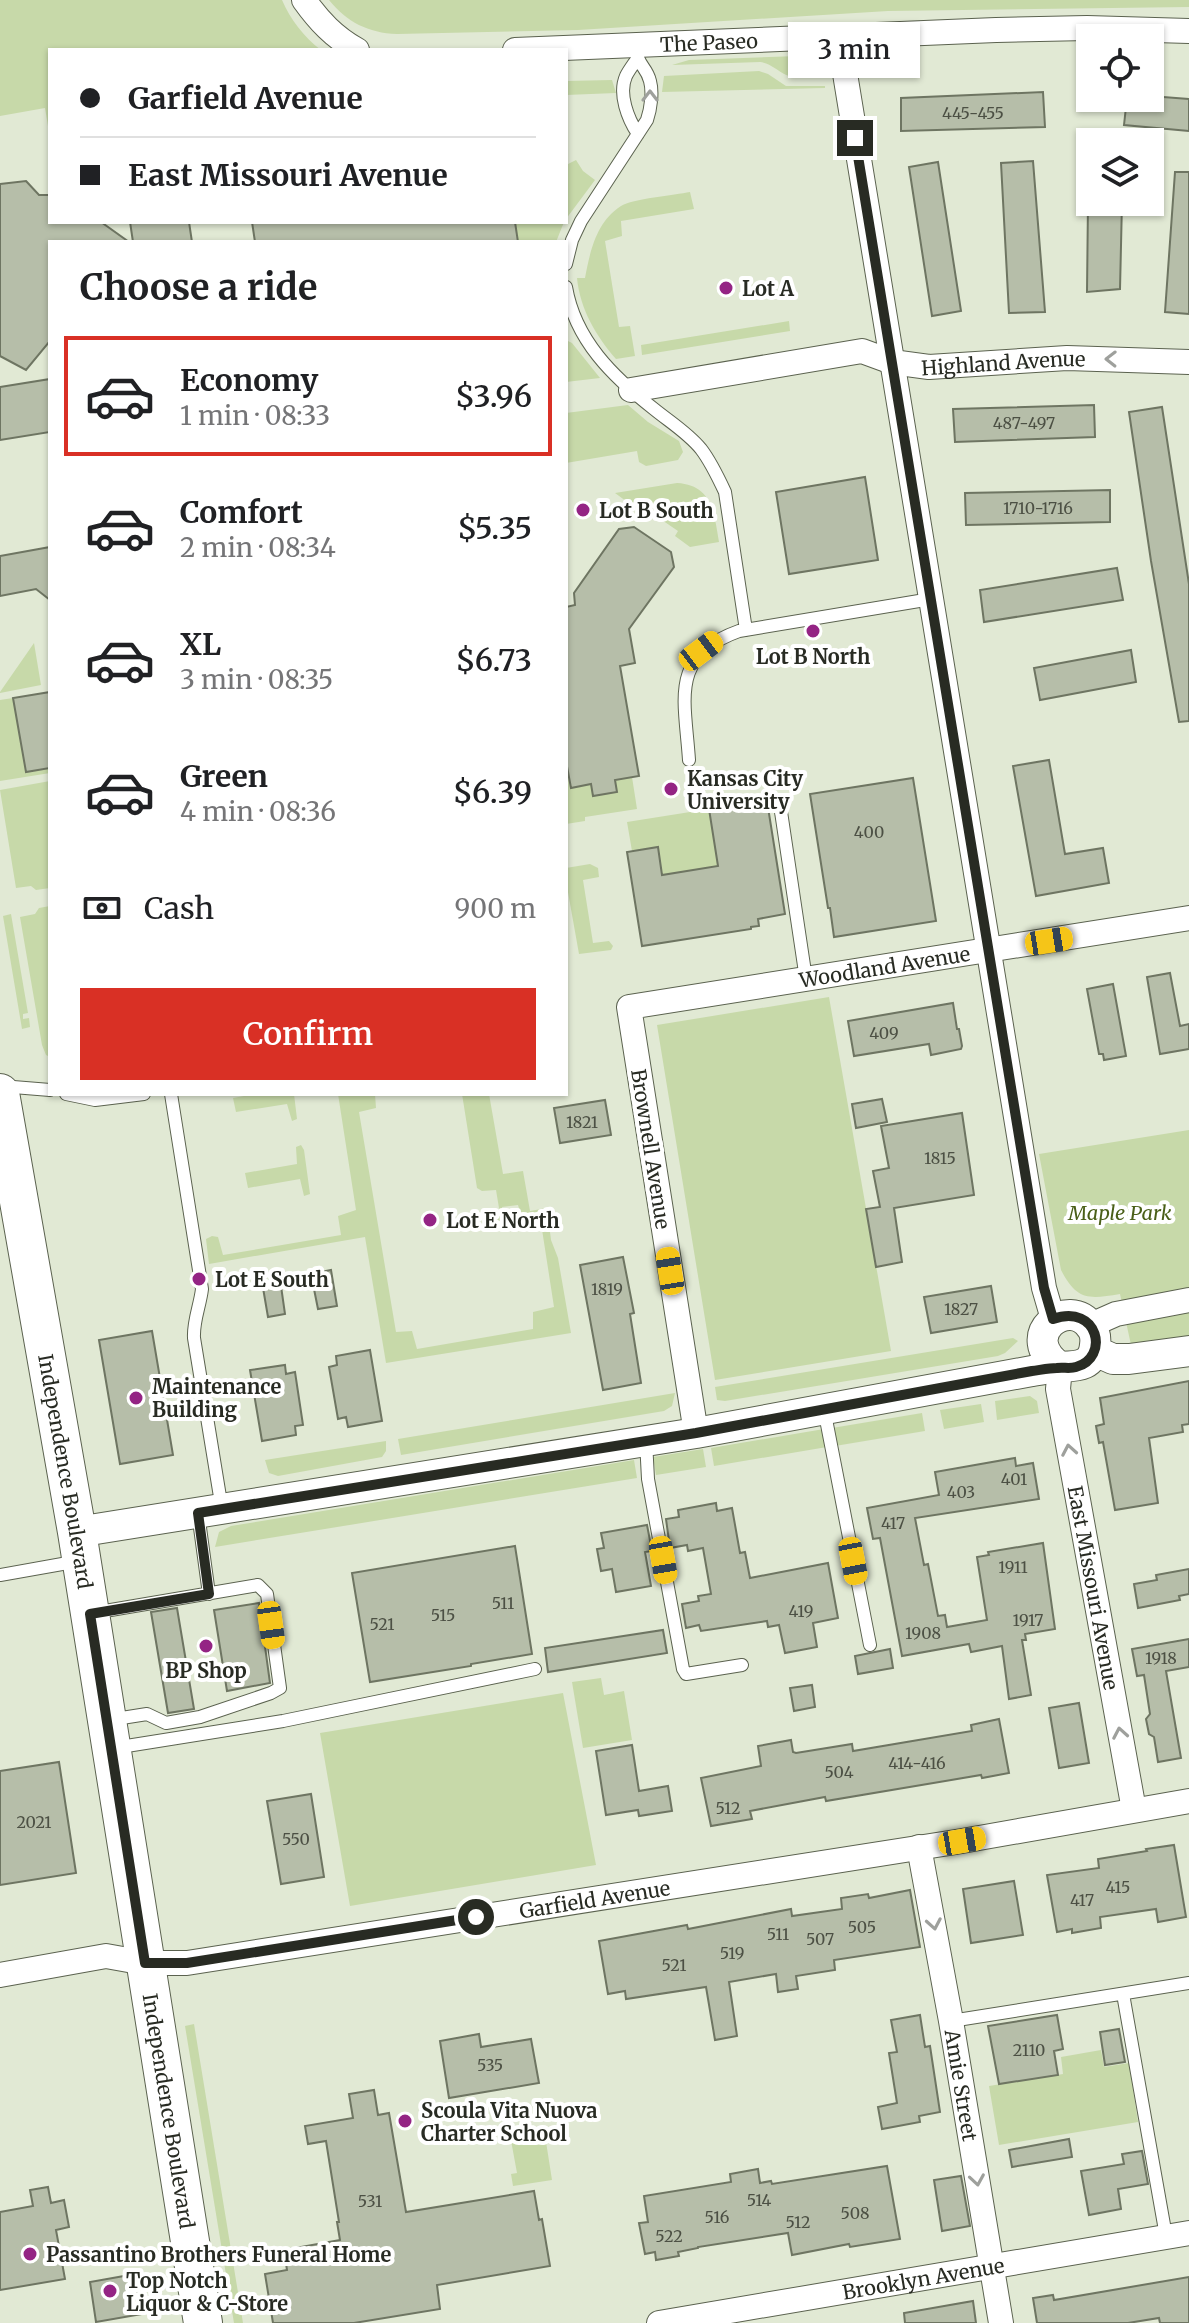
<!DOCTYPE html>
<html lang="en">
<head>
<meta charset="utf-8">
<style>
	body { margin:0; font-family:Merriweather,serif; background:#f2f2f2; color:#202124; height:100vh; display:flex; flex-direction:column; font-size:30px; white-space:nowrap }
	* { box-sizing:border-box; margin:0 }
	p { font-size:26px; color:#757577 }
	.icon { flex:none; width:44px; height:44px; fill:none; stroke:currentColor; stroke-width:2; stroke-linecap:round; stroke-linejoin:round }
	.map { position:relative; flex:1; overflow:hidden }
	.sheet { position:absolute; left:48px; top:240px; width:520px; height:856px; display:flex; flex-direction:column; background:#fff; border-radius:0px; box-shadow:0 2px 6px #0004 }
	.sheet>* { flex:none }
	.guide { position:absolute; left:48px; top:48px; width:520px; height:176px; border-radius:0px; box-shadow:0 2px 6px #0004; display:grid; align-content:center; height:176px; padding:0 32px; background:#fff }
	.buttons { position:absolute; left:1076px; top:24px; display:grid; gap:16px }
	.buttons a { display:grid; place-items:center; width:88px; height:88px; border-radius:0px; background:#fff; box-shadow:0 2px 6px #0004; font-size:40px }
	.end { position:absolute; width:36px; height:36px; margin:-18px; border:10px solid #282b23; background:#fff; box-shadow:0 0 0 4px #fff }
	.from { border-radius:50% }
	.bubble { position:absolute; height:56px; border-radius:0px; background:#fff; box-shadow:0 2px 6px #0004; font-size:26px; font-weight:600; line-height:56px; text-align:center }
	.car { position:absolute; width:24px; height:48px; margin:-24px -12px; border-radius:10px; box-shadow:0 0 6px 2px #0007; background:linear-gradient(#f5c518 24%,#345 0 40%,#f5c518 0 76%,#345 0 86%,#f5c518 0) }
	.guide b { display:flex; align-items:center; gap:28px; height:76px; font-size:30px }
	.guide b+b { border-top:2px solid #e0e0e0 }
	.guide i { width:20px; height:20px; background:#202124 }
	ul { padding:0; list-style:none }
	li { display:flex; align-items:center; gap:24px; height:120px; margin:0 16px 12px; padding:0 16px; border:4px solid transparent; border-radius:0px }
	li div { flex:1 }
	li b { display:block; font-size:30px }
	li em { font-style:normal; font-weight:600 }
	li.on { border-color:#d93025 }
	li>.icon { width:72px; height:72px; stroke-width:1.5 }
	h2 { padding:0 32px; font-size:36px; line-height:96px }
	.pay { display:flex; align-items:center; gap:20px; height:88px; padding:0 32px; font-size:30px }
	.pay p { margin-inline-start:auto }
	.action { display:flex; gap:16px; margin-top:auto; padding:16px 32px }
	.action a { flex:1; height:92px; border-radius:0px; background:#d93025; color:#fff; font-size:32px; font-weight:600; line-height:92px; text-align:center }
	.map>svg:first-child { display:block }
</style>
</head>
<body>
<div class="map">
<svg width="1189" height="2323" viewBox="0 0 1189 2323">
	<rect width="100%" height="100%" fill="#e1e9d4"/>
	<path fill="#c7d9a9" d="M0,0H282C290,19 304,37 321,50H50V138L45,108L0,116Z
		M329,0H1189V7L888,11L578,30L397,34C368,33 347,22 329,0Z
		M798,56L799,78C782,78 775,64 760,62L672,65L689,60Z
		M759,71L768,74L786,86H825V88L662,92L664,76Z
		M612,80L616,93L566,95V81Z
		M576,160L583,171L595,180L566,219V165Z
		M690,192L694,209L621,221L622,236L605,241L619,327L630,326L635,356L616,359C596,336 580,309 577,278H585C590,252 596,222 621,206C632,199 675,195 690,192Z
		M515,222H564L556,242H518Z
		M789,321L790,331L642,355L641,345Z
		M566,340L572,343L600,378L566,382Z
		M628,405L648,422L679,441L683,452L678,460L646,466L639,462L637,451L566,463V413Z
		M677,483C713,485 714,514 719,542L690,547L675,536L678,531L653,514L649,518L615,493Z
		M34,643L41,685L0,693V692Z
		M13,698L50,768V773L0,781V700Z
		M566,761L571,787L591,784L593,796L615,780L632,777L637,809L585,817V821L566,824Z
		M50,781V888L36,890L31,886L16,888L0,790Z
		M709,809L718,866L662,875L658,847L632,851L627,822Z
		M590,864L598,868L599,877L583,880L593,943L609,941L613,946L611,950L579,954L566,881V868Z
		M50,906V1057L46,1055L42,1045L20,917L35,914L39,908Z
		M11,914L28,1013L23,1014V1019L29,1018L30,1027L22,1029L3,916Z
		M829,997L891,1351L715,1380L657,1025Z
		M255,1094H294L297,1119L292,1121L287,1104L236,1112L233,1098Z
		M338,1094H375L376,1108L359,1112L396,1332L412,1331L417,1349L533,1329V1312L554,1307L541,1223L524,1225L518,1205L502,1207L504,1222L501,1228L486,1230L482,1222L486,1217L500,1214L496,1190L482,1191L477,1188L462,1094H489L503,1174L523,1171L530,1211L547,1208L551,1240L558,1258L571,1333L386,1363L365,1237L209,1264L206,1239L212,1236L218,1237L223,1255L341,1235L338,1216L356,1210Z
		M1189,1130V1336L1131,1345L1120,1294C1089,1299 1077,1301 1061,1270L1039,1154Z
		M301,1145L304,1150L310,1194L304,1196L300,1179L248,1188L245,1173L297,1164L296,1147Z
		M1013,1338L1018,1341L1005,1353L998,1356L725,1401L717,1400L715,1387Z
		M675,1393L672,1406L664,1411L401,1455L398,1439Z
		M1030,1396L1037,1401L1039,1413L997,1420L995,1401Z
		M981,1404L984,1422L944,1429L940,1410Z
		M922,1413L925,1431L835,1446L832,1428Z
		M824,1429L827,1447L714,1466L711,1448Z
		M386,1441V1451L382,1457L278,1476L269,1473L265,1460Z
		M703,1449L706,1467L656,1475L653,1457Z
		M634,1460L637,1478L215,1547L219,1532L231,1526Z
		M601,1678L604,1695L624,1691L632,1740L583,1748L572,1682Z
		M563,1693L596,1865L350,1906L320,1733Z
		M194,2024L243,2323H234L185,2026Z
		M1101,2050L1104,2067L1129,2063L1138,2122L999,2145L989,2086L1063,2074L1061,2057Z
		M544,2129L552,2180L513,2186L511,2174L517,2173L510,2135Z"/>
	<path fill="#b6bea9" stroke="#6e7562" stroke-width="2" d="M1043,92L1045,127L901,131V98Z
		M1150,96L1189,99V131L1124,125L1127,98H1150Z
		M1033,161L1045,312L1009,313L1001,163Z
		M938,162L961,311L932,316L909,167Z
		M1175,172H1189V314L1165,312Z
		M26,181L39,195H50V222H101L129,242H50V341L26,370L0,356V184Z
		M1088,202H1122L1120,289L1087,292Z
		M130,222H189L192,242H133Z
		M252,222H515L518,242H255Z
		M50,379V432L0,440V387Z
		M1094,405L1095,437L955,442L953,409Z
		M1162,407L1189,584V721L1179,722L1151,561L1129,412Z
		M865,477L878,560L789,574L776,492Z
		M1110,490V522L966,525L965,493Z
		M634,527L671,552L674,567L629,629L635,663L620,666L639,776L615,780L617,792L593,796L591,784L571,788L566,761V607L575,605L574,593L619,529Z
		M50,547V600L36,589L0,596V556Z
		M1117,568L1123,600L984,622L980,590Z
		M1131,650L1136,682L1040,700L1034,668Z
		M50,692V768L26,772L13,698Z
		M1049,760L1065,854L1103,848L1109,883L1036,896L1013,766Z
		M913,778L936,921L834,937L830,908H828L810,794Z
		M767,801L785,914L758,919L759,926L751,927V929L642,946L627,852L658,847L662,875L718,866L709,809Z
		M1170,973L1180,1026L1189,1024V1049L1160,1054L1147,977Z
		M1113,984L1126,1056L1104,1060L1103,1054H1099L1087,989Z
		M953,1003L957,1029H959L962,1046L961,1049L931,1055L929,1044L854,1056L848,1021Z
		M882,1099L887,1122L856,1128L852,1104Z
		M605,1100L611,1135L560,1143L554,1108Z
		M962,1113L974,1195L894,1208L902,1262L876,1267L866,1209L880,1207L873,1171L889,1168L881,1126Z
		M623,1257L634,1313L630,1314L641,1383L603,1390L580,1265Z
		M331,1270L337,1306L318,1309L311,1274Z
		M280,1279L285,1314L268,1317L262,1282Z
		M991,1286L997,1322L931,1333L924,1297Z
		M152,1331L173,1455L120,1464L99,1340Z
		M370,1350L382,1421L348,1427L346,1417L338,1419L329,1367L337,1365L336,1356Z
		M285,1365L286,1374L295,1372L303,1425L295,1426L296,1435L262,1441L250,1370Z
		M1189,1381V1424L1182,1425L1183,1432L1149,1438L1158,1503L1115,1510L1103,1442L1099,1443L1096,1426L1104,1424L1100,1398Z
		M1015,1458L1016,1466L1033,1463L1039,1499L915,1518L924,1565L928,1564L938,1616L945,1615L947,1627L987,1620L977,1557L989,1555L988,1552L1043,1543L1055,1629L1025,1634L1026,1640H1022L1031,1695L1009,1699L1002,1646L971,1652L969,1644L902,1656L880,1538L873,1539L867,1508L939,1495L935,1472Z
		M716,1503L717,1511L732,1508L740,1553L745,1552L750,1578L828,1563L838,1618L813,1623L817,1647L785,1653L779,1625L768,1627L767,1621L701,1631L699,1625L686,1628L682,1604L699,1601L698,1596L711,1594L703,1548L688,1551L687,1545L670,1548L666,1519L679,1517L678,1510Z
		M647,1525L652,1551L645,1552L651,1586L616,1592L612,1569L601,1571L597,1549L604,1548L601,1533Z
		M515,1546L532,1654L471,1664V1666L370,1682L352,1573Z
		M1189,1569V1594L1179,1596L1180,1600L1138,1608L1134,1584L1157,1580L1156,1575Z
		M259,1603L270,1683L227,1691L214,1610Z
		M177,1608L194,1709L168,1713L151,1612Z
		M663,1630L667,1653L548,1672L545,1648Z
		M1189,1639V1667L1166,1671L1181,1758L1158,1762L1154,1737L1149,1734L1146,1719L1150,1714L1144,1675L1137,1676L1132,1649Z
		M890,1649L893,1668L858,1674L855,1656Z
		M812,1685L815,1707L794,1711L790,1688Z
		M1079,1703L1089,1763L1059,1768L1049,1708Z
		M999,1719L1009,1773L982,1778L981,1775L826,1801L825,1797L750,1811L752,1819L711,1826L701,1778L761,1766L758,1746L791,1740L793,1752L796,1753L852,1744L853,1751L972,1731L971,1725Z
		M632,1745L639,1791L668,1786L672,1811L639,1816L638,1810L606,1815L596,1751Z
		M59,1762L76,1873L0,1885V1771Z
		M311,1794L324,1877L281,1884L267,1801Z
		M1174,1845L1186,1917L1158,1922L1156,1909L1100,1917L1101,1928L1072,1933V1929L1057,1932L1047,1875L1099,1868L1098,1859L1147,1851L1146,1849Z
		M1014,1881L1023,1935L971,1943L963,1889Z
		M910,1890L920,1947L834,1960L835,1970L796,1976L798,1989L778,1992L776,1974L729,1982L737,2036L715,2040L706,1987L626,1999L625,1991L608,1994L599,1941L687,1925L688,1929L791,1909L792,1916L842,1909L841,1898L868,1894L869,1898Z
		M920,2015L925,2047L930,2046L940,2112L919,2116L920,2122L882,2129L878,2107L897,2103L889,2053L897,2052L891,2020Z
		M1057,2015L1063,2049L1054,2051L1058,2075L999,2084L988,2026Z
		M1119,2029L1125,2062L1105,2065L1100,2032Z
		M479,2034L481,2047L531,2039L539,2083L449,2098L440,2041Z
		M374,2090L378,2115L389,2113L406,2212L534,2191L539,2220L542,2219L550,2266L437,2285L440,2309L354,2323H273L265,2274L287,2270L284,2250L340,2240L337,2222H339L326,2141L308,2144L305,2126L353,2118L349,2094Z
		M1069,2139L1072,2157L1012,2167L1009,2150Z
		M1142,2151L1148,2184L1118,2189L1121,2209L1089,2215L1081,2171L1124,2164L1122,2154Z
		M887,2166L900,2239L850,2247L849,2244L792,2255L788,2233L698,2247V2248L678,2252L679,2256L656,2260L655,2252L645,2254L639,2223L648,2222L644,2196L731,2182L730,2174L758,2169L760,2183L771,2181L772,2184Z
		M961,2176L970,2226L942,2231L934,2180Z
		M48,2187L51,2203L64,2200L69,2227L56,2230L65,2279L0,2290V2212L33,2206L30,2190Z
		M141,2273L148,2313L96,2322L90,2282Z
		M1189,2277V2323H1160L1159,2318L1128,2323H1037L1033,2298L1053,2295L1054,2300Z
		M973,2301L976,2323H905L904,2313Z"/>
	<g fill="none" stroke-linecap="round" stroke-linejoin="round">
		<defs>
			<path id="service" d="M637,59C633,65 629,70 626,76C618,94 628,119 638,134
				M566,264L572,240L581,221L647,120C651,108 653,92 650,81C646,65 637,67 636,45
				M566,287C575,340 613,377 654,409C670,422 688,433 701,449C711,462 718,477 725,492L746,630
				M689,760C685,699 669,656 739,631L931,599
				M780,805L806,979
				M1,1086L50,1090
				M66,1094L95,1100L144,1094
				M171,1094L202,1289C200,1306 193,1321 194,1338L222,1509
				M824,1409L870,1645
				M646,1441L648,1479L683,1669L686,1674L742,1665
				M198,1513L209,1594
				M0,1575L79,1561
				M93,1613L258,1585L267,1594L280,1688L271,1693L200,1717L166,1723L147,1714L109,1720
				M114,1748L283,1721L535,1669
				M1123,1994L1166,2236
				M951,2021L1189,1983"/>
			<g id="minor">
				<path d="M304,0C319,21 334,37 357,50"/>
				<path d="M839,37L1044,1288L1053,1319"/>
				<path id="s1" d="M515,50L996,30L1087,28L1189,31"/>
				<path id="s2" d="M631,390L862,351L892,362L929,367L1067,358L1189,362"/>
				<path d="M1091,1325L1116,1314L1189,1300"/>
				<path id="s3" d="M1060,1367L1058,1389L1134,1810"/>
				<path id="s4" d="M696,1433L629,1007L1189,918"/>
				<path id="s5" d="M919,1847L951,2021L1001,2323"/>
				<path id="s6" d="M0,1975L106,1956L145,1963H187L962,1841L1189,1801"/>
				<path id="s7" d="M659,2323L1189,2233"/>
			</g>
			<path id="tertiary" d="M1095,1351L1113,1359H1129L1189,1351
				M77,1532L696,1433L1032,1371C1040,1370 1049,1368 1057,1367C1075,1366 1093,1368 1095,1345C1096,1338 1095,1332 1091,1327C1069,1294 1015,1336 1060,1367"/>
			<g id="primary">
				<path id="s8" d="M0,1093L77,1532L203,2323"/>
			</g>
		</defs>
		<use href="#service" stroke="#5b624f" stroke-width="14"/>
		<use href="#minor" stroke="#5b624f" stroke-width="26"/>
		<use href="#tertiary" stroke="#5b624f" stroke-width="32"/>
		<use href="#primary" stroke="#5b624f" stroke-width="40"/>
		<use href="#service" stroke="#fff" stroke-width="12"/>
		<use href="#minor" stroke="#fff" stroke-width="24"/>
		<use href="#tertiary" stroke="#fff" stroke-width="30"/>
		<use href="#primary" stroke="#fff" stroke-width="38"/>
	</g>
	<defs><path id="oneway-chevron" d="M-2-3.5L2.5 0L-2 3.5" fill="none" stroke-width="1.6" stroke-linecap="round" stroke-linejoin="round" transform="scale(2)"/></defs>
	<g stroke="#9ea09c">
		<use href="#oneway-chevron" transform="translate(650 96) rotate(-90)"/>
		<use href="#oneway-chevron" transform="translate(1111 359) rotate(-179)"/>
		<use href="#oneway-chevron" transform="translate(1069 1450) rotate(-100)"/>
		<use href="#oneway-chevron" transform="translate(1120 1733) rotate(-100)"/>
		<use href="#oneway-chevron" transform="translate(934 1924) rotate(80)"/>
		<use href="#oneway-chevron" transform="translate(977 2180) rotate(81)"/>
	</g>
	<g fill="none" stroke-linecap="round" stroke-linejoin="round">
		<path stroke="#282b23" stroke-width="10" d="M476,1917L187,1963H145L90,1614L209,1594L198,1513L696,1433L1032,1371C1040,1370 1049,1368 1057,1368C1063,1367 1070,1369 1076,1367C1110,1358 1099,1303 1053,1319L1044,1288L855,138"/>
	</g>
	<g fill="#942484" stroke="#fff" stroke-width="3">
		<circle cx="726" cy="288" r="8"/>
		<circle cx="583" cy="510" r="8"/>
		<circle cx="813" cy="631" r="8"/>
		<circle cx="671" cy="789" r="8"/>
		<circle cx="430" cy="1220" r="8"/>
		<circle cx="199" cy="1279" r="8"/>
		<circle cx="136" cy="1398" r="8"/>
		<circle cx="206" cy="1646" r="8"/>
		<circle cx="405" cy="2121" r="8"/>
		<circle cx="30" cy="2254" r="8"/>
		<circle cx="110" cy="2291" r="8"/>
	</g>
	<g text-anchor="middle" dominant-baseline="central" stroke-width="8" stroke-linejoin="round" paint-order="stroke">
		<g font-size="16" fill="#4c5044">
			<text x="973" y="113">445-455</text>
			<text x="1024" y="423">487-497</text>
			<text x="1038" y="508">1710-1716</text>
			<text x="869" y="832">400</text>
			<text x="884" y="1033">409</text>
			<text x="582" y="1122">1821</text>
			<text x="940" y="1158">1815</text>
			<text x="607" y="1289">1819</text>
			<text x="961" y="1309">1827</text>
			<text x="1014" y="1479">401</text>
			<text x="961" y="1492">403</text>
			<text x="893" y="1523">417</text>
			<text x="1013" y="1567">1911</text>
			<text x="503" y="1603">511</text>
			<text x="801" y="1611">419</text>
			<text x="443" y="1615">515</text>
			<text x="1028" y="1620">1917</text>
			<text x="382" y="1624">521</text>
			<text x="923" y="1633">1908</text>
			<text x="1161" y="1658">1918</text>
			<text x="917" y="1763">414-416</text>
			<text x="839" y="1772">504</text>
			<text x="728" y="1808">512</text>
			<text x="34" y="1822">2021</text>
			<text x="296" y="1839">550</text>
			<text x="1118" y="1887">415</text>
			<text x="1082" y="1900">417</text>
			<text x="862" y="1927">505</text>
			<text x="778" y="1934">511</text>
			<text x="820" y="1939">507</text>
			<text x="732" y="1953">519</text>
			<text x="674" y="1965">521</text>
			<text x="1029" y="2050">2110</text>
			<text x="490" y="2065">535</text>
			<text x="759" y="2200">514</text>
			<text x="370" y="2201">531</text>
			<text x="855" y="2213">508</text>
			<text x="717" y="2217">516</text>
			<text x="798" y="2222">512</text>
			<text x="669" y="2236">522</text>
		</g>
		<g font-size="20" fill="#282b23" stroke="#fff">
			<text stroke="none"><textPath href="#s1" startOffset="194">The Paseo</textPath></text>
			<text stroke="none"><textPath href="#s2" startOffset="378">Highland Avenue</textPath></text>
			<text stroke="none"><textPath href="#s4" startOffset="690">Woodland Avenue</textPath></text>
			<text transform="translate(651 1149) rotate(81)">Brownell Avenue</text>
			<text stroke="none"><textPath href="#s8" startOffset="384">Independence Boulevard</textPath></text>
			<text stroke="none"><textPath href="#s3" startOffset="224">East Missouri Avenue</textPath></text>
			<text stroke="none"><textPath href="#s6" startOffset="602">Garfield Avenue</textPath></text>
			<text stroke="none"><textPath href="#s5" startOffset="242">Amie Street</textPath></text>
			<text stroke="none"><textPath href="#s8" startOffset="1032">Independence Boulevard</textPath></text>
			<text stroke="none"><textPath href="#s7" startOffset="268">Brooklyn Avenue</textPath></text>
		</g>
		<g font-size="20" font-weight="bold" fill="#282b23" stroke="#fff" text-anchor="start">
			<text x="742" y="288">Lot A</text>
			<text x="599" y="510">Lot B South</text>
			<text x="813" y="656" text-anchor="middle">Lot B North</text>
			<text x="687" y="778">Kansas City<tspan x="687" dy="23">University</tspan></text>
			<text x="446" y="1220">Lot E North</text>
			<text x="215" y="1279">Lot E South</text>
			<text x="152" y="1386">Maintenance<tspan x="152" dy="23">Building</tspan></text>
			<text x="206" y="1670" text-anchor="middle">BP Shop</text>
			<text x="421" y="2110">Scoula Vita Nuova<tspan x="421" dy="23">Charter School</tspan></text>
			<text x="46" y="2254">Passantino Brothers Funeral Home</text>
			<text x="126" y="2280">Top Notch<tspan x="126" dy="23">Liquor &amp; C-Store</tspan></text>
		</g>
		<g font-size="20" font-style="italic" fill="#4a5f18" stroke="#fff">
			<text x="1120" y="1212">Maple Park</text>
		</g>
	</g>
</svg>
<div class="buttons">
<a><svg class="icon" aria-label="locate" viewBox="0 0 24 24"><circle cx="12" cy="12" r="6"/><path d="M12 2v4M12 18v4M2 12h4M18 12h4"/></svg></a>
<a><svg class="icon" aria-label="layers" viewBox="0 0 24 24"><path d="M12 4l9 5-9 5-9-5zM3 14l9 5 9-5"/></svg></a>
</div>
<i class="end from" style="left:476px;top:1917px"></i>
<i class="end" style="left:855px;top:138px"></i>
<div class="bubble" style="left:788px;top:22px;width:132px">3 min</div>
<i class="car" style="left:701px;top:651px;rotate:53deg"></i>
<i class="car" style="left:1049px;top:941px;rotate:81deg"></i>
<i class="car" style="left:670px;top:1271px;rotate:351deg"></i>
<i class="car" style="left:663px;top:1560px;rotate:170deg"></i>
<i class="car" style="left:853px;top:1561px;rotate:169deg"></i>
<i class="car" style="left:271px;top:1625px;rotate:172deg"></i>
<i class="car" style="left:962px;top:1841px;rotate:80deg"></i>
<div class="guide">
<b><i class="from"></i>Garfield Avenue</b>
<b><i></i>East Missouri Avenue</b>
</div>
<section class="sheet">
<h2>Choose a ride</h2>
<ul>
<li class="on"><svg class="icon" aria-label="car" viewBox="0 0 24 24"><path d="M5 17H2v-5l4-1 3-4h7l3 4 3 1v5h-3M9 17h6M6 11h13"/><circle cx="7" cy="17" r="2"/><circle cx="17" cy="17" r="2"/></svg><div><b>Economy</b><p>1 min · 08:33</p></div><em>$3.96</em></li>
<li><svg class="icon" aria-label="car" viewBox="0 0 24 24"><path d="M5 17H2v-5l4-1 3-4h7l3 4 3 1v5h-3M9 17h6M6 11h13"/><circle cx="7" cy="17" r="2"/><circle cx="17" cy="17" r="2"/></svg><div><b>Comfort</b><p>2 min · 08:34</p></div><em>$5.35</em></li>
<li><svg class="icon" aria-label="car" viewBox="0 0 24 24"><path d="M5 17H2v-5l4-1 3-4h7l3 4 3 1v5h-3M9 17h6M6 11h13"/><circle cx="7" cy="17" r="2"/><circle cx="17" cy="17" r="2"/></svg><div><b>XL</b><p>3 min · 08:35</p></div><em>$6.73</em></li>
<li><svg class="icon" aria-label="car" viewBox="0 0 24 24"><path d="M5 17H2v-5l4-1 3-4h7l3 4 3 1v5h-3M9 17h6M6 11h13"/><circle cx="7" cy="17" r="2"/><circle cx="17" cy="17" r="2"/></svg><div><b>Green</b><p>4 min · 08:36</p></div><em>$6.39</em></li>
</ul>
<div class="pay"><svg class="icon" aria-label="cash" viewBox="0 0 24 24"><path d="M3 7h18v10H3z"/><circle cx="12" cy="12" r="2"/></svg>Cash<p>900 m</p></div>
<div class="action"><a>Confirm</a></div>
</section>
</div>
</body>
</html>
